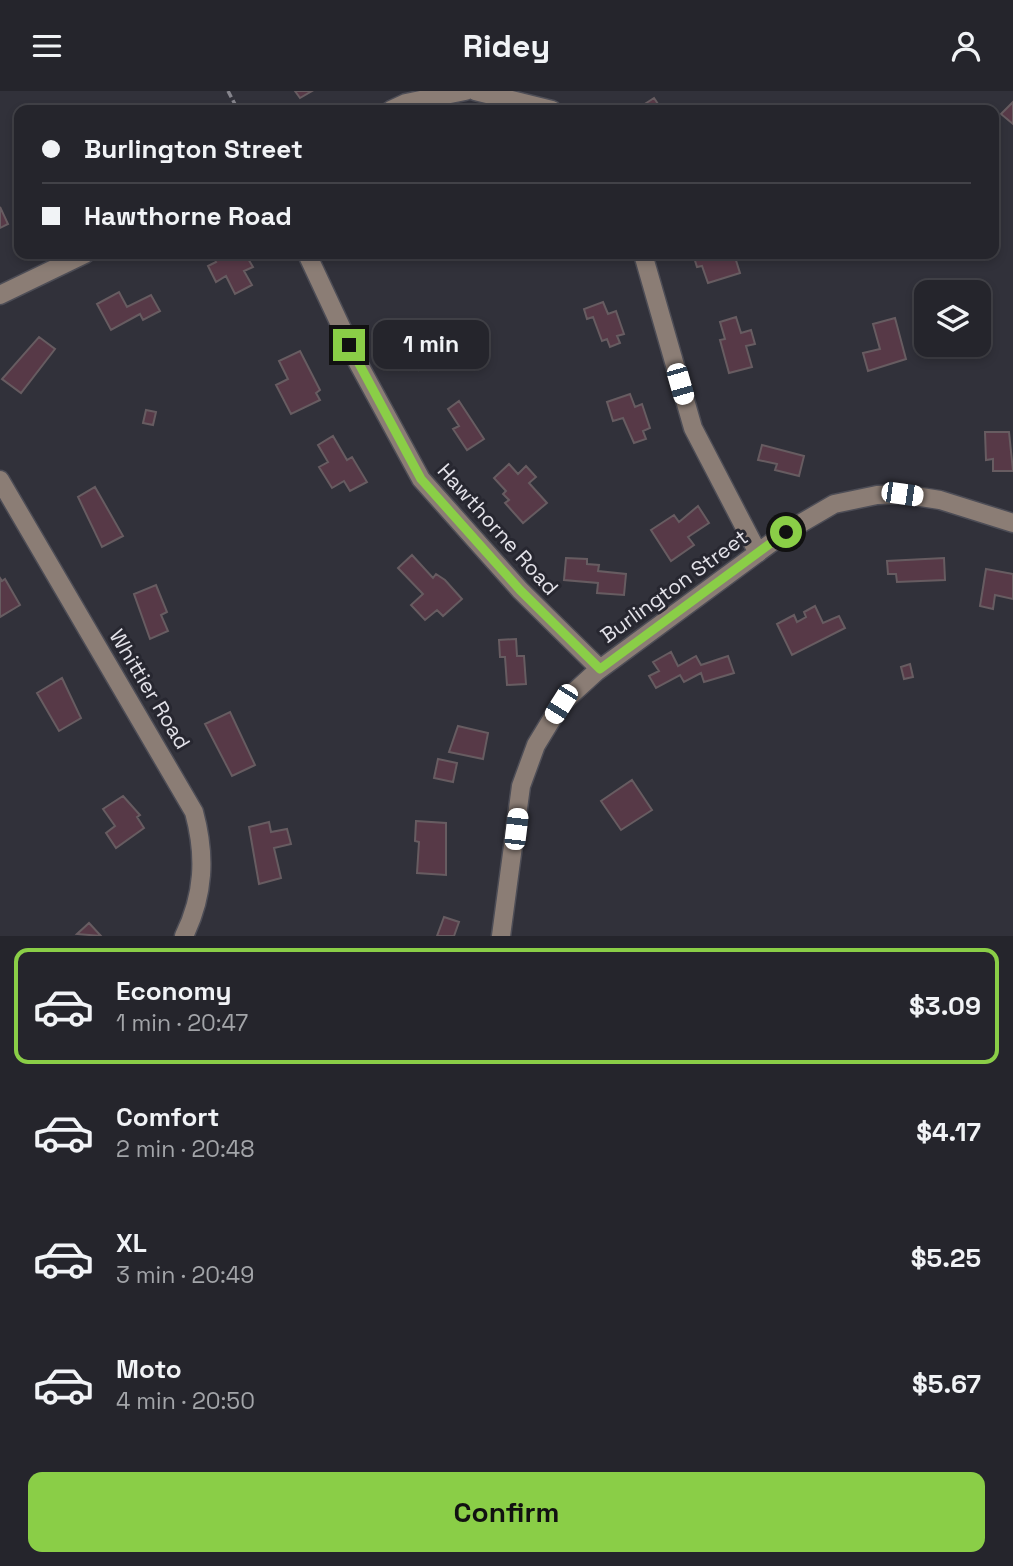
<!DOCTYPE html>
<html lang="en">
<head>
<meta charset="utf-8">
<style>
	body { margin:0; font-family:"Space Grotesk",sans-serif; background:#2d2d34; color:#f1f3f6; height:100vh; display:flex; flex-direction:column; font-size:26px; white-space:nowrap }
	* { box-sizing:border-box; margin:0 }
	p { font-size:23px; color:#a3a5a9 }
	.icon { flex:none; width:38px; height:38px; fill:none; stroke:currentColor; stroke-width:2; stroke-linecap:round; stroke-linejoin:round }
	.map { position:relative; height:845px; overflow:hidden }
	.sheet { display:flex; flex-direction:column; background:#25252c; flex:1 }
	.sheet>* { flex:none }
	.guide { position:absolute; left:14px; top:14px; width:985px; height:154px; border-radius:14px; box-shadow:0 4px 10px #0003,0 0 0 2px #424248; display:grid; align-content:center; height:154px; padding:0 28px; background:#25252c }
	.tools { position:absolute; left:914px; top:189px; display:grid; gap:14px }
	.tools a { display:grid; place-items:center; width:77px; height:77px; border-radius:14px; background:#25252c; box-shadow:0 4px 10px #0003,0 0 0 2px #424248; font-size:35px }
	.end { position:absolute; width:32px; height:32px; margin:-16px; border:9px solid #8ace47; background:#111; box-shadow:0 0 0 4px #111 }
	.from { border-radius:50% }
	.bubble { position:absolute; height:49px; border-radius:14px; background:#25252c; box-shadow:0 4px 10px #0003,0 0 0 2px #424248; font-size:23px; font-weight:800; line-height:49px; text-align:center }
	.car { position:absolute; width:21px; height:42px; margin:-21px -10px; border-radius:9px; box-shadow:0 0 5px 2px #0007; background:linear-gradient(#fff 24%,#345 0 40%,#fff 0 76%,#345 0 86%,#fff 0) }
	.guide b { display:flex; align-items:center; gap:24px; height:66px; font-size:26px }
	.guide b+b { border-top:2px solid #424248 }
	.guide i { width:18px; height:18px; background:#f1f3f6 }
	ul { padding:12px 0 0; list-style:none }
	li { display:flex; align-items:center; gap:21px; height:116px; margin:0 14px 10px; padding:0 14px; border:4px solid transparent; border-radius:14px }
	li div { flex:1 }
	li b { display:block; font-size:26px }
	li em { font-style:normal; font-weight:800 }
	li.active { border-color:#8ace47 }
	li>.icon { width:63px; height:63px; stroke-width:1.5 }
	.action { display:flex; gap:14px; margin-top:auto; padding:14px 28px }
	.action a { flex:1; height:80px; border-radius:14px; background:#8ace47; color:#111; font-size:28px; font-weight:800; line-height:80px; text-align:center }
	header { display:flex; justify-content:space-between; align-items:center; height:91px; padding:0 28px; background:#25252c; font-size:32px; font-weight:800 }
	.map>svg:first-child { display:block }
</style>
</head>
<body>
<header><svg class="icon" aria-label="menu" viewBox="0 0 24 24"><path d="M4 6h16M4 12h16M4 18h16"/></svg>Ridey<svg class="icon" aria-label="person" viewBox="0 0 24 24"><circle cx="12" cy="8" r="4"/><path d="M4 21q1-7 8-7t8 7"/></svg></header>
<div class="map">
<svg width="1013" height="845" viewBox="0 0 1013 845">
	<rect width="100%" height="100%" fill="#31313a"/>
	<path fill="#573947" stroke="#675c61" stroke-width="2" d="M295,0H312L300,7Z
		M654,7L662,19H642L640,16Z
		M1013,11V33L1001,23Z
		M0,116L8,133L0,137Z
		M211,163H252L247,166L253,176L244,180L252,194L235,203L226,185L216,191L208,175L216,171Z
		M693,163H734L740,182L708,192L702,175L697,176Z
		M119,201L127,216L151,204L160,220L143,229L140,223L111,239L97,213Z
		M603,211L608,223L616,220L624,243L617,245L620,252L610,256L607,248L602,250L593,226L587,228L584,218Z
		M736,226L741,242L751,239L755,253L746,255L752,276L729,282L720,249L725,248L720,231Z
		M895,227L906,268L868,280L863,262L880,258L873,233Z
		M425,234L437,272L419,279L404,243Z
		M39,246L55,258L21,302L2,288Z
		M300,260L320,299L316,302L320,309L291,323L276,294L288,288L279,270Z
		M630,303L635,316L642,313L650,337L643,340L646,348L634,352L623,327L613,330L607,311Z
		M459,310L484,348L467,359L453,338L459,335L448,318Z
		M146,319L156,321L153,334L143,332Z
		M985,341H1009L1013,380H993V368L986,369Z
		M333,345L347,369L352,366L367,391L350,400L344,390L332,397L319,376L328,371L318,354Z
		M762,354L804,365L799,385L775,379L777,373L758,369Z
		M509,373L518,383L526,375L536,386L529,392L547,412L523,432L505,412L509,409L503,403L506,400L494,387Z
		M95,396L123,445L102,456L78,406Z
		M698,415L709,432L688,446L694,454L671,470L651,439L674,424L679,431Z
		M412,464L433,487L436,483L445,489L462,508L443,525L437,519L425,529L411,514L423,503L398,477Z
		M566,467L587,468V473L599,474L598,480L626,483L624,504L597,502L598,492L564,489Z
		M944,467L945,489L897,491L896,483H888L887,470Z
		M986,478L1013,483V508L995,504L993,518L980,515Z
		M0,487L2,490L5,488L20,514L0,526Z
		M156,494L167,521L161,524L168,540L150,548L134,503Z
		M815,515L823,532L839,525L845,537L792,564L777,533L794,524L797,531L806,526L804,521Z
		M516,548L517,565H524L526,593L507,594L505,566H500L499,549Z
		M671,561L678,575L696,565L701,574L728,565L734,582L704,591L701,582L684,591L680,584L656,597L649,585L659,580L653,571Z
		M910,573L913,586L904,588L901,576Z
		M62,587L81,627L59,640L37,602Z
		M230,621L255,674L232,685L205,633Z
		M458,635L488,642L483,668L449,661Z
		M438,668L457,672L453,691L434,687Z
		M632,689L652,719L621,739L601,710Z
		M123,705L140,724L137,726L144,737L116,757L106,742L115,735L103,718Z
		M416,730L446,732V784L417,782L419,751L415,750Z
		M269,731L271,741L287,738L291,753L274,757L281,787L259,793L249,736Z
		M444,826L459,831L454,845H437Z
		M89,832L101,845L77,843Z"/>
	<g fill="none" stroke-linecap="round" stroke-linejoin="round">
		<defs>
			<path id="minor" d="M475,0L552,19
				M391,19L406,12L465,0
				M307,163L358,272L421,388L520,499L600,578
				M643,163L693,337L758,462
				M0,204L85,163
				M0,389L194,721C206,765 204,804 184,845
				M501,845L521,695L536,654L561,613L596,581L786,441L834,413L877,404L902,403L940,409L1013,432"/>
		</defs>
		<use href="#minor" stroke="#4d4d56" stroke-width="21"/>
		<path stroke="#85848c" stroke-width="3.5" stroke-dasharray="7 3.5" stroke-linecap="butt" d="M228,0L238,19"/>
		<use href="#minor" stroke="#8b7d75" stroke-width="18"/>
	</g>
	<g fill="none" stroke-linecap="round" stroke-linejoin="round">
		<path stroke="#8ace47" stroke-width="9" d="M349,254L421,388L520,499L600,578L786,441"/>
	</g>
	<g text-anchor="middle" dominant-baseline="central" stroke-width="6" stroke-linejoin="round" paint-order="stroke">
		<g font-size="21" fill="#e3e2e9" stroke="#272730">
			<text transform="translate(498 438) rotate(48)">Hawthorne Road</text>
			<text transform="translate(674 495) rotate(-36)">Burlington Street</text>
			<text transform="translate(150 598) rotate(59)">Whittier Road</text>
		</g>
	</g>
</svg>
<div class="tools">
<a><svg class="icon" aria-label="layers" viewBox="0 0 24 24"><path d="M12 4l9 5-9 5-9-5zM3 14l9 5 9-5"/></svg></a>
</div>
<i class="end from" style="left:786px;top:441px"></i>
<i class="end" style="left:349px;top:254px"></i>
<div class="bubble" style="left:373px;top:229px;width:116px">1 min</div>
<i class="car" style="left:680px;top:293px;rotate:164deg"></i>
<i class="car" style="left:902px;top:403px;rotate:98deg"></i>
<i class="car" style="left:561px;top:613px;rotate:212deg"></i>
<i class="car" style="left:516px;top:738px;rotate:7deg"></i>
<div class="guide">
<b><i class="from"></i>Burlington Street</b>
<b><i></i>Hawthorne Road</b>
</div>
</div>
<section class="sheet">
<ul>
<li class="active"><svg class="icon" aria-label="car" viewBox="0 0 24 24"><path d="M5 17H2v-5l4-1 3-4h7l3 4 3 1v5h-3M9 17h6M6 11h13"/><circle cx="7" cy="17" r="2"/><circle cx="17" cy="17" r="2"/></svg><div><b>Economy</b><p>1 min · 20:47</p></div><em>$3.09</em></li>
<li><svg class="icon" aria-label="car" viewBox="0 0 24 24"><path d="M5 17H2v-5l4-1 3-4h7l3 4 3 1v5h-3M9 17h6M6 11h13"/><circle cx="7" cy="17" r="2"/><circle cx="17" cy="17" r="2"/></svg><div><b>Comfort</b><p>2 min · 20:48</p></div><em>$4.17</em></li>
<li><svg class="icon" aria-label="car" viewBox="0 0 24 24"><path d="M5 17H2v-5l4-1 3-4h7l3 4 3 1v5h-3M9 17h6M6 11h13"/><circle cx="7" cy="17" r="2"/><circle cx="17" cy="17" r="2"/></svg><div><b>XL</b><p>3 min · 20:49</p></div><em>$5.25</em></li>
<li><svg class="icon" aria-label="car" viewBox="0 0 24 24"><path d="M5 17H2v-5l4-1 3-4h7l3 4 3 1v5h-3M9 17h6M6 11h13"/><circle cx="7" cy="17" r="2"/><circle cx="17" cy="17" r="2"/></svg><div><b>Moto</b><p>4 min · 20:50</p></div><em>$5.67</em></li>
</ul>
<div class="action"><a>Confirm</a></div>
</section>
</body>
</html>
